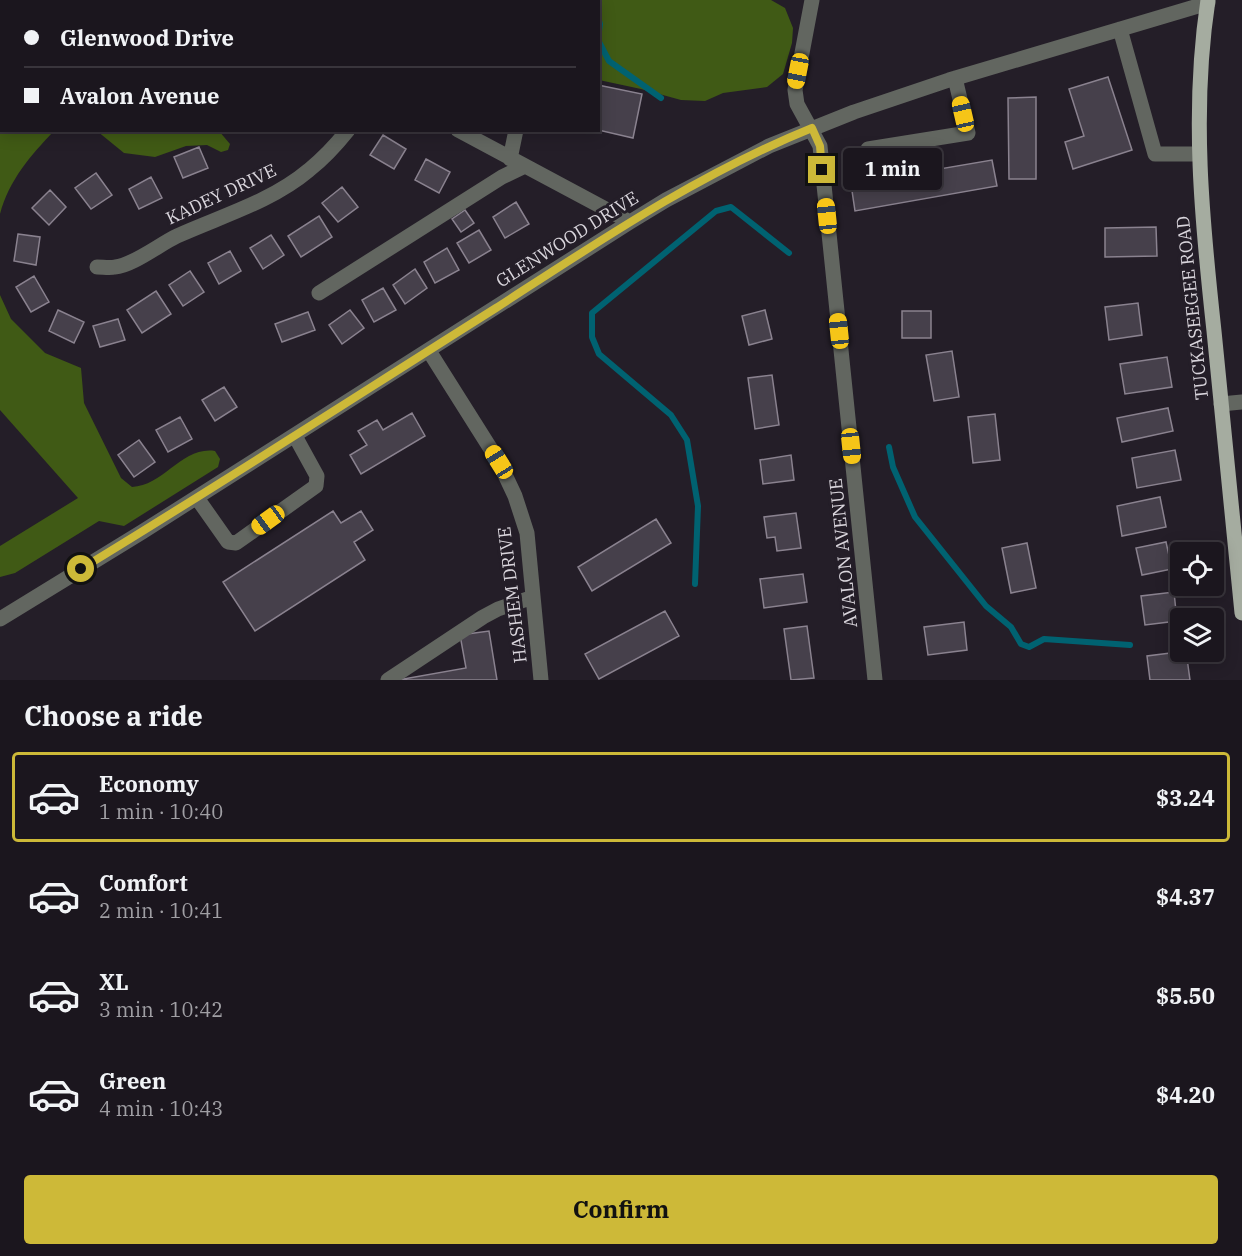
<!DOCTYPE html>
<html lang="en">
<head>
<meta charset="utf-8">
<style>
	body { margin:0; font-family:"IBM Plex Serif",serif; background:#241f27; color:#f1f3f6; height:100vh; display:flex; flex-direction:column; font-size:22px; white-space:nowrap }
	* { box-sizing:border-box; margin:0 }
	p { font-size:20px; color:#a09fa4 }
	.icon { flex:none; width:33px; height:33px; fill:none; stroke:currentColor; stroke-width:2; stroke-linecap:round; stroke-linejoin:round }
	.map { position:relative; height:680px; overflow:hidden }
	.panel { display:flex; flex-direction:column; background:#1b161e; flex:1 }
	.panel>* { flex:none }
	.hud { position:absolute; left:0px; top:0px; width:600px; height:132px; box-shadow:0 3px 15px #0003,0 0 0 2px #39353c; display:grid; align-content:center; height:132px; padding:0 24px; background:#1b161e }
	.controls { position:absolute; left:1170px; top:542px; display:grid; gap:12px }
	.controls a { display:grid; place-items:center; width:54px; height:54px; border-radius:6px; background:#1b161e; box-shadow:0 3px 15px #0003,0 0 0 2px #39353c; font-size:30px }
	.end { position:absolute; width:27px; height:27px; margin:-14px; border:8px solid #cdb938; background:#111; box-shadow:0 0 0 3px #111 }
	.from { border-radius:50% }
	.bubble { position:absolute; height:42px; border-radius:6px; background:#1b161e; box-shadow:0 3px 15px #0003,0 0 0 2px #39353c; font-size:20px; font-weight:700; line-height:42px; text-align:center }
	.car { position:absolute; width:18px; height:36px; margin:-18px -9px; border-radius:8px; box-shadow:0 0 4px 2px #0007; background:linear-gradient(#f5c518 24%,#345 0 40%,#f5c518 0 76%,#345 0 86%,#f5c518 0) }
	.hud b { display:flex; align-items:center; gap:21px; height:57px; font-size:22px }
	.hud b+b { border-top:2px solid #39353c }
	.hud i { width:15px; height:15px; background:#f1f3f6 }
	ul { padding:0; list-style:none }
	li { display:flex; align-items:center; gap:18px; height:90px; margin:0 12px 9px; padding:0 12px; border:3px solid transparent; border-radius:6px }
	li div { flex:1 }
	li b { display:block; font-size:22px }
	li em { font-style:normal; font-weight:700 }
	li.selected { border-color:#cdb938 }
	li>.icon { width:54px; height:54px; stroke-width:1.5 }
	h2 { padding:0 24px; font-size:27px; line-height:72px }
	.action { display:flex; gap:12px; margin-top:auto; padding:12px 24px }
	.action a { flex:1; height:69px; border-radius:6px; background:#cdb938; color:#111; font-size:24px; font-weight:700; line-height:69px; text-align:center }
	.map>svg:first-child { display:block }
</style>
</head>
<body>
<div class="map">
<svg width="1242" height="680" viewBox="0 0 1242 680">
	<rect width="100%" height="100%" fill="#241e28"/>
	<path fill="#405a15" d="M0,0L183,1L2,2V130L54,131C31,155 9,180 0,214Z
		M578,0H771L785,8L793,28L792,43L783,74L767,87L723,93L705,101L681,100L641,89L599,80L598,2L577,1Z
		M97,131H219L230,144L228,150L221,152L207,145L186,146L155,157L124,153Z
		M0,295L11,319L45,353L81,368L84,403L121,478L132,487C164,486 182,446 215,451L220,459L218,467L124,526L99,521L15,573L0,577V546L78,498L0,410Z"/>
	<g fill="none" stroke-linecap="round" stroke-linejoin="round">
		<path stroke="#006271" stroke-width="6" d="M585,0L587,2
			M598,17L600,24L598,38
			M598,40L609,61L661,98
			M889,447L893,467L915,517L986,606L1011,627L1021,644L1029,647L1044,639L1130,645
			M695,584L698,506L687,440L671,415L599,354L592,337V313L716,211L731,207L789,253"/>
	</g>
	<path fill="#46404b" stroke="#8a828f" stroke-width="1.5" d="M324,0H351L323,2Z
		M368,0H396L399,2H367Z
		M1108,77L1132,150L1073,169L1065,142L1084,136L1069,89Z
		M598,85L642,94L633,138L598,130Z
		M1036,97V179H1009L1008,98Z
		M383,135L406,149L394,169L370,155Z
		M199,147L208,168L183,178L174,157Z
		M426,159L450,172L439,193L415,180Z
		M992,160L997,186L855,211L851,184Z
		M96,173L112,195L91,209L75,188Z
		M151,177L162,198L139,209L129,189Z
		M342,187L358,207L338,222L322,203Z
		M50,190L66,207L49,225L32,208Z
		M516,202L529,224L505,238L493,217Z
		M465,210L474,223L461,232L452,219Z
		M319,216L332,237L301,257L288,236Z
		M1156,227L1157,256L1105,257V228Z
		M479,230L491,250L469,263L457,243Z
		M18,234L40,237L36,265L14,261Z
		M271,235L284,255L263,269L250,248Z
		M447,248L459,270L435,283L424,262Z
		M230,251L241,271L219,284L208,263Z
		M415,269L427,288L405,304L393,285Z
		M190,271L204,292L183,306L169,285Z
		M34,276L49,302L31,312L16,287Z
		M383,288L396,310L374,322L362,300Z
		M156,291L171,314L142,333L127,310Z
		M1138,303L1142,335L1109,340L1105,307Z
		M58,310L84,322L74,343L49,331Z
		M350,310L364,328L342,344L329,325Z
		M765,310L772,339L749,345L742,316Z
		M902,311H931V338H902Z
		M308,312L315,330L282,342L275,324Z
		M118,319L125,340L100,347L93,326Z
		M952,351L959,397L934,401L926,355Z
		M1167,357L1172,387L1125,394L1120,364Z
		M772,375L779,425L755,429L748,378Z
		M224,387L237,407L215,421L202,400Z
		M1168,408L1173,431L1122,442L1117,418Z
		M412,413L425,436L361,474L350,455L367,445L358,431L377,420L383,430Z
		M995,414L1000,460L973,463L968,417Z
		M180,417L192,439L168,452L156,430Z
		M139,440L155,462L134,477L118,455Z
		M1175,450L1181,480L1137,488L1132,458Z
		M791,455L794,480L763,484L760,460Z
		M1160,497L1166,527L1122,536L1117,506Z
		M333,511L341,523L361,511L373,530L354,542L365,560L255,631L223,582Z
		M796,513L801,548L777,551L775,537L767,538L764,517Z
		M656,519L671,543L592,591L578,567Z
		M1166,542L1172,569L1142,575L1136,548Z
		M1027,543L1036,588L1011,593L1002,548Z
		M803,574L807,602L764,608L760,579Z
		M1174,592L1177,621L1145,625L1141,596Z
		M665,611L679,636L599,679L585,654Z
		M964,622L967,650L928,655L924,627Z
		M807,626L814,678L791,680L784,629Z
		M489,631L497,680H398L466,668L460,635Z
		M1186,651L1190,680H1150L1147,656Z"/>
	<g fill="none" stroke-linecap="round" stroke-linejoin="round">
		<path stroke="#626660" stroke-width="15" d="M227,0L230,2
			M812,0L795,90L797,104L820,146L875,680
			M1120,29L1155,154H1199
			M458,130L630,222
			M868,149L968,133L955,78
			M510,159L516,130
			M97,267C103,267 110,268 115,267C132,266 160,244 177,236C221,216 271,202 309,170C324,158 336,145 348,130
			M319,293L502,177L525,166
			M429,351L499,462L515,496L527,533L541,680
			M1221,404L1242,402
			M197,498L228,542L236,543L316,486L317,476L295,436
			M0,619L142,532L630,222L666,200L769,146L854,112L949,80L1208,3
			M388,680L483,617L498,609L533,597"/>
		<path stroke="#a5aca0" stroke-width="15" d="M1208,0C1191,111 1202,221 1214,331C1223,425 1233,519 1242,613"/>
	</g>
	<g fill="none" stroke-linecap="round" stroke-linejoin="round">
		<path stroke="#cdb938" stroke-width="8" d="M81,569C221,484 358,395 496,308C598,242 698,174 812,128L820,146L822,170"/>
	</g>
	<g text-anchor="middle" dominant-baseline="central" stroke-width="6" stroke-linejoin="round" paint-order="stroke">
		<g font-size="18" fill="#d9d5dc" stroke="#241e28">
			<text transform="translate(221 194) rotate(-25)">KADEY DRIVE</text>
			<text transform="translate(567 239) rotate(-32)">GLENWOOD DRIVE</text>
			<text transform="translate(1192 308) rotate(-96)">TUCKASEEGEE ROAD</text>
			<text transform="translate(843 553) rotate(-96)">AVALON AVENUE</text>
			<text transform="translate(512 595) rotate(-97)">HASHEM DRIVE</text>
		</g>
	</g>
</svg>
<div class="controls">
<a><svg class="icon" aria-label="locate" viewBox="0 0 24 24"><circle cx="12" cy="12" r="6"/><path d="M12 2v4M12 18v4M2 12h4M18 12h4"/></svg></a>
<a><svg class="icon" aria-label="layers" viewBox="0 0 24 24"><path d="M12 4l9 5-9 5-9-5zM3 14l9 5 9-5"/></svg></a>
</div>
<i class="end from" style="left:81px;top:569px"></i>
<i class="end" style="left:822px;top:170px"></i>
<div class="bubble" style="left:843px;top:148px;width:99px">1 min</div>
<i class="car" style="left:798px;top:71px;rotate:191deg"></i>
<i class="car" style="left:963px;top:114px;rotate:347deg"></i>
<i class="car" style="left:827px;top:216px;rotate:354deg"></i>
<i class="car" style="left:839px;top:331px;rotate:354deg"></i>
<i class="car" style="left:851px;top:446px;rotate:174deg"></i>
<i class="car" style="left:499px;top:462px;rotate:328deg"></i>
<i class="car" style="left:268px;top:520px;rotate:234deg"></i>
<div class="hud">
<b><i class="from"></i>Glenwood Drive</b>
<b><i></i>Avalon Avenue</b>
</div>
</div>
<section class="panel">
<h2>Choose a ride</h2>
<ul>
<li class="selected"><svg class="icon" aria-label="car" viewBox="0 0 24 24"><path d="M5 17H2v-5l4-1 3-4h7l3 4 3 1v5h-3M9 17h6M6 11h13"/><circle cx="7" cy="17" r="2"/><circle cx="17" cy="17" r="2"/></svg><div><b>Economy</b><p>1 min · 10:40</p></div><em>$3.24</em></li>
<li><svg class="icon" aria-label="car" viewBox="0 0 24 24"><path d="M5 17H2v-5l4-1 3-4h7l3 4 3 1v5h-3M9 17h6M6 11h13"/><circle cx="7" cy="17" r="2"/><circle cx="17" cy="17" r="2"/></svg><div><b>Comfort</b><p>2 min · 10:41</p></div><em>$4.37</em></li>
<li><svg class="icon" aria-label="car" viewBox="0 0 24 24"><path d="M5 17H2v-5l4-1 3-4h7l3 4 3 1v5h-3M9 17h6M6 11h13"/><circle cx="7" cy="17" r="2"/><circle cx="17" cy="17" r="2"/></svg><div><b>XL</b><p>3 min · 10:42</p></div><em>$5.50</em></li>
<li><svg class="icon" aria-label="car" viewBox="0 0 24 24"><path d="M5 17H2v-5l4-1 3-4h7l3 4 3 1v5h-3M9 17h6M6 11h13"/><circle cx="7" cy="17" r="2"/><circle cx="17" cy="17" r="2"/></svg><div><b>Green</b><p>4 min · 10:43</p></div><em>$4.20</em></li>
</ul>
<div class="action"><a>Confirm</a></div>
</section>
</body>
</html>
